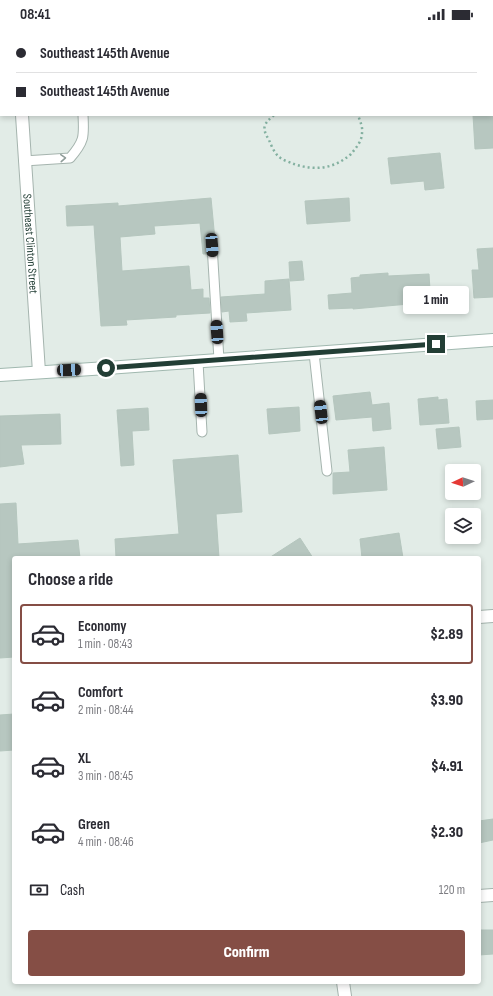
<!DOCTYPE html>
<html lang="en">
<head>
<meta charset="utf-8">
<style>
	body { margin:0; font-family:"Sofia Sans Condensed",sans-serif; background:#f7f7f7; color:#2b2b33; height:100vh; display:flex; flex-direction:column; font-size:15px; white-space:nowrap }
	* { box-sizing:border-box; margin:0 }
	p { font-size:13px; color:#7c7c81 }
	.icon { flex:none; width:22px; height:22px; fill:none; stroke:currentColor; stroke-width:2; stroke-linecap:round; stroke-linejoin:round }
	.map { position:relative; flex:1; overflow:hidden }
	.side { position:absolute; left:12px; top:528px; width:469px; height:428px; display:flex; flex-direction:column; background:#fff; border-radius:4px; box-shadow:0 2px 6px #0003 }
	.side>* { flex:none }
	.banner { position:absolute; left:0px; top:0px; width:493px; height:88px; box-shadow:0 2px 6px #0003; display:grid; align-content:center; height:88px; padding:0 16px; background:#fff }
	.needle { width:26px; rotate:266deg }
	.controls { position:absolute; left:445px; top:436px; display:grid; gap:8px }
	.controls a { display:grid; place-items:center; width:36px; height:36px; border-radius:4px; background:#fff; box-shadow:0 2px 6px #0003; font-size:20px }
	.end { position:absolute; width:18px; height:18px; margin:-9px; border:5px solid #223e35; background:#fff; box-shadow:0 0 0 2px #fff }
	.from { border-radius:50% }
	.bubble { position:absolute; height:28px; border-radius:4px; background:#fff; box-shadow:0 2px 6px #0003; font-size:13px; font-weight:800; line-height:28px; text-align:center }
	.car { position:absolute; width:12px; height:24px; margin:-12px -6px; border-radius:5px; box-shadow:0 0 3px 1px #0007; background:linear-gradient(#222 24%,#8ab4d8 0 40%,#222 0 76%,#8ab4d8 0 86%,#222 0) }
	.banner b { display:flex; align-items:center; gap:14px; height:38px; font-size:15px }
	.banner b+b { border-top:1px solid #e1e1e2 }
	.banner i { width:10px; height:10px; background:#2b2b33 }
	ul { padding:0; list-style:none }
	li { display:flex; align-items:center; gap:12px; height:60px; margin:0 8px 6px; padding:0 8px; border:2px solid transparent; border-radius:4px }
	li div { flex:1 }
	li b { display:block; font-size:15px }
	li em { font-style:normal; font-weight:800 }
	li.active { border-color:#854e45 }
	li>.icon { width:36px; height:36px; stroke-width:1.5 }
	h2 { padding:0 16px; font-size:18px; line-height:48px }
	.pay { display:flex; align-items:center; gap:10px; height:44px; padding:0 16px; font-size:15px }
	.pay p { margin-inline-start:auto }
	.button { display:flex; gap:8px; margin-top:auto; padding:8px 16px }
	.button a { flex:1; height:46px; border-radius:4px; background:#854e45; color:#fff; font-size:16px; font-weight:800; line-height:46px; text-align:center }
	.status { display:flex; justify-content:space-between; align-items:center; height:28px; padding:0 20px; background:#fff; direction:ltr }
	.status svg { height:11px; fill:currentColor }
	.map>svg:first-child { display:block }
</style>
</head>
<body>
<div class="status"><b>08:41</b><svg viewBox="0 0 49 12"><path d="M0 12V9h3v3zM5 12V6h3v6zM10 12V3h3v9zM15 12V0h3v12zM26 1h20v11H26zM47 4h2v5h-2z"/></svg></div>
<div class="map">
<svg width="493" height="968" viewBox="0 0 493 968">
	<rect width="100%" height="100%" fill="#e2ece7"/>
	<path fill="#b7c7c0" stroke="#b5c6be" d="M473,87H493V120L475,121Z
		M440,125L444,160L425,162L424,153L391,156L388,130Z
		M211,170L215,212L211,211L207,214V226H203L200,195L154,198L155,206L120,209L122,243L189,238L191,262L203,261V270H209L210,285L176,287V289L126,292L127,297L101,298L94,197L67,198L66,178L118,175V178Z
		M349,170L350,193L307,196L305,173Z
		M493,220V269L474,270L472,242H479L477,221Z
		M302,233L304,252L290,253L289,234Z
		M388,245V248L429,246L431,278L409,279V276L353,281V280L329,281L328,267L352,265L351,250L360,249V247Z
		M289,251L291,282L246,285L247,293L230,294L229,283L222,284L221,269L265,266V253Z
		M370,364L372,377L389,375L391,401L373,403L372,389L336,392L333,368Z
		M438,369V372L447,371L449,395L420,397L418,371Z
		M493,372V391L477,392L476,373Z
		M299,379L300,403L269,406L267,381Z
		M148,380L149,402L132,403L134,437L121,438L117,382Z
		M60,386L61,416L21,417L24,436L0,439V388Z
		M459,399L461,419L438,421L436,401Z
		M384,419L387,462L333,466V445L350,444L348,422Z
		M238,427L242,484L216,486L219,530H116L115,511L179,506L173,432Z
		M16,475L18,516L78,512L80,530H14V629L0,630V476Z
		M399,505L403,530H362L360,511Z
		M300,510L313,530H269Z
		M14,686V722L0,723V687Z
		M493,791V812L479,815V793Z
		M479,902H493V926L479,927Z"/>
	<g fill="none" stroke-linecap="round" stroke-linejoin="round">
		<defs>
			<path id="lane" d="M77,0V1
				M24,133L70,130C85,113 84,108 83,87
				M212,217L219,332
				M314,325L327,443
				M198,334L202,404"/>
			<g id="street">
				<path d="M16,0V1"/>
				<path id="s1" d="M22,87L39,344"/>
				<path d="M479,589L493,588"/>
				<path d="M479,868L493,867"/>
				<path d="M343,954L345,968"/>
			</g>
			<path id="secondary" d="M0,347L107,340L493,312"/>
		</defs>
		<use href="#lane" stroke="#a5b4ae" stroke-width="11"/>
		<use href="#street" stroke="#a5b4ae" stroke-width="14"/>
		<use href="#secondary" stroke="#a0b8af" stroke-width="14"/>
		<path stroke="#83b0a0" stroke-width="2.5" stroke-dasharray="2 3" stroke-linecap="butt" d="M293,1V0
			M345,1V0
			M274,87C264,96 261,99 269,112C271,117 274,124 278,128C282,132 289,134 294,136C315,143 334,141 351,126C356,120 362,113 362,105C363,99 360,93 358,87"/>
		<use href="#lane" stroke="#fff" stroke-width="9"/>
		<use href="#street" stroke="#fff" stroke-width="12"/>
		<use href="#secondary" stroke="#fff" stroke-width="12"/>
	</g>
	<defs><path id="oneway-chevron" d="M-2-3.5L2.5 0L-2 3.5" fill="none" stroke-width="1.6" stroke-linecap="round" stroke-linejoin="round"/></defs>
	<use stroke="#909e9a" href="#oneway-chevron" transform="translate(63 130) rotate(-4)"/>
	<g fill="none" stroke-linecap="round" stroke-linejoin="round">
		<path stroke="#223e35" stroke-width="5" d="M106,340L436,316"/>
	</g>
	<g text-anchor="middle" dominant-baseline="central" stroke-width="3" stroke-linejoin="round" paint-order="stroke">
		<g font-size="12" fill="#223e35" stroke="#f3f9f6">
			<text stroke="none"><textPath href="#s1" startOffset="129">Southeast Clinton Street</textPath></text>
		</g>
	</g>
</svg>
<div class="controls">
<a><svg class="needle" viewBox="-14 -14 28 28"><path d="M0-13l5 13h-10z" fill="#e53935"/><path d="M0 13l5-13h-10z" fill="#7c7c81"/></svg></a>
<a><svg class="icon" aria-label="layers" viewBox="0 0 24 24"><path d="M12 4l9 5-9 5-9-5zM3 14l9 5 9-5"/></svg></a>
</div>
<i class="end from" style="left:106px;top:340px"></i>
<i class="end" style="left:436px;top:316px"></i>
<div class="bubble" style="left:403px;top:258px;width:66px">1 min</div>
<i class="car" style="left:212px;top:217px;rotate:176deg"></i>
<i class="car" style="left:217px;top:304px;rotate:356deg"></i>
<i class="car" style="left:69px;top:342px;rotate:87deg"></i>
<i class="car" style="left:201px;top:377px;rotate:358deg"></i>
<i class="car" style="left:321px;top:384px;rotate:353deg"></i>
<div class="banner">
<b><i class="from"></i>Southeast 145th Avenue</b>
<b><i></i>Southeast 145th Avenue</b>
</div>
<section class="side">
<h2>Choose a ride</h2>
<ul>
<li class="active"><svg class="icon" aria-label="car" viewBox="0 0 24 24"><path d="M5 17H2v-5l4-1 3-4h7l3 4 3 1v5h-3M9 17h6M6 11h13"/><circle cx="7" cy="17" r="2"/><circle cx="17" cy="17" r="2"/></svg><div><b>Economy</b><p>1 min · 08:43</p></div><em>$2.89</em></li>
<li><svg class="icon" aria-label="car" viewBox="0 0 24 24"><path d="M5 17H2v-5l4-1 3-4h7l3 4 3 1v5h-3M9 17h6M6 11h13"/><circle cx="7" cy="17" r="2"/><circle cx="17" cy="17" r="2"/></svg><div><b>Comfort</b><p>2 min · 08:44</p></div><em>$3.90</em></li>
<li><svg class="icon" aria-label="car" viewBox="0 0 24 24"><path d="M5 17H2v-5l4-1 3-4h7l3 4 3 1v5h-3M9 17h6M6 11h13"/><circle cx="7" cy="17" r="2"/><circle cx="17" cy="17" r="2"/></svg><div><b>XL</b><p>3 min · 08:45</p></div><em>$4.91</em></li>
<li><svg class="icon" aria-label="car" viewBox="0 0 24 24"><path d="M5 17H2v-5l4-1 3-4h7l3 4 3 1v5h-3M9 17h6M6 11h13"/><circle cx="7" cy="17" r="2"/><circle cx="17" cy="17" r="2"/></svg><div><b>Green</b><p>4 min · 08:46</p></div><em>$2.30</em></li>
</ul>
<div class="pay"><svg class="icon" aria-label="cash" viewBox="0 0 24 24"><path d="M3 7h18v10H3z"/><circle cx="12" cy="12" r="2"/></svg>Cash<p>120 m</p></div>
<div class="button"><a>Confirm</a></div>
</section>
</div>
</body>
</html>
